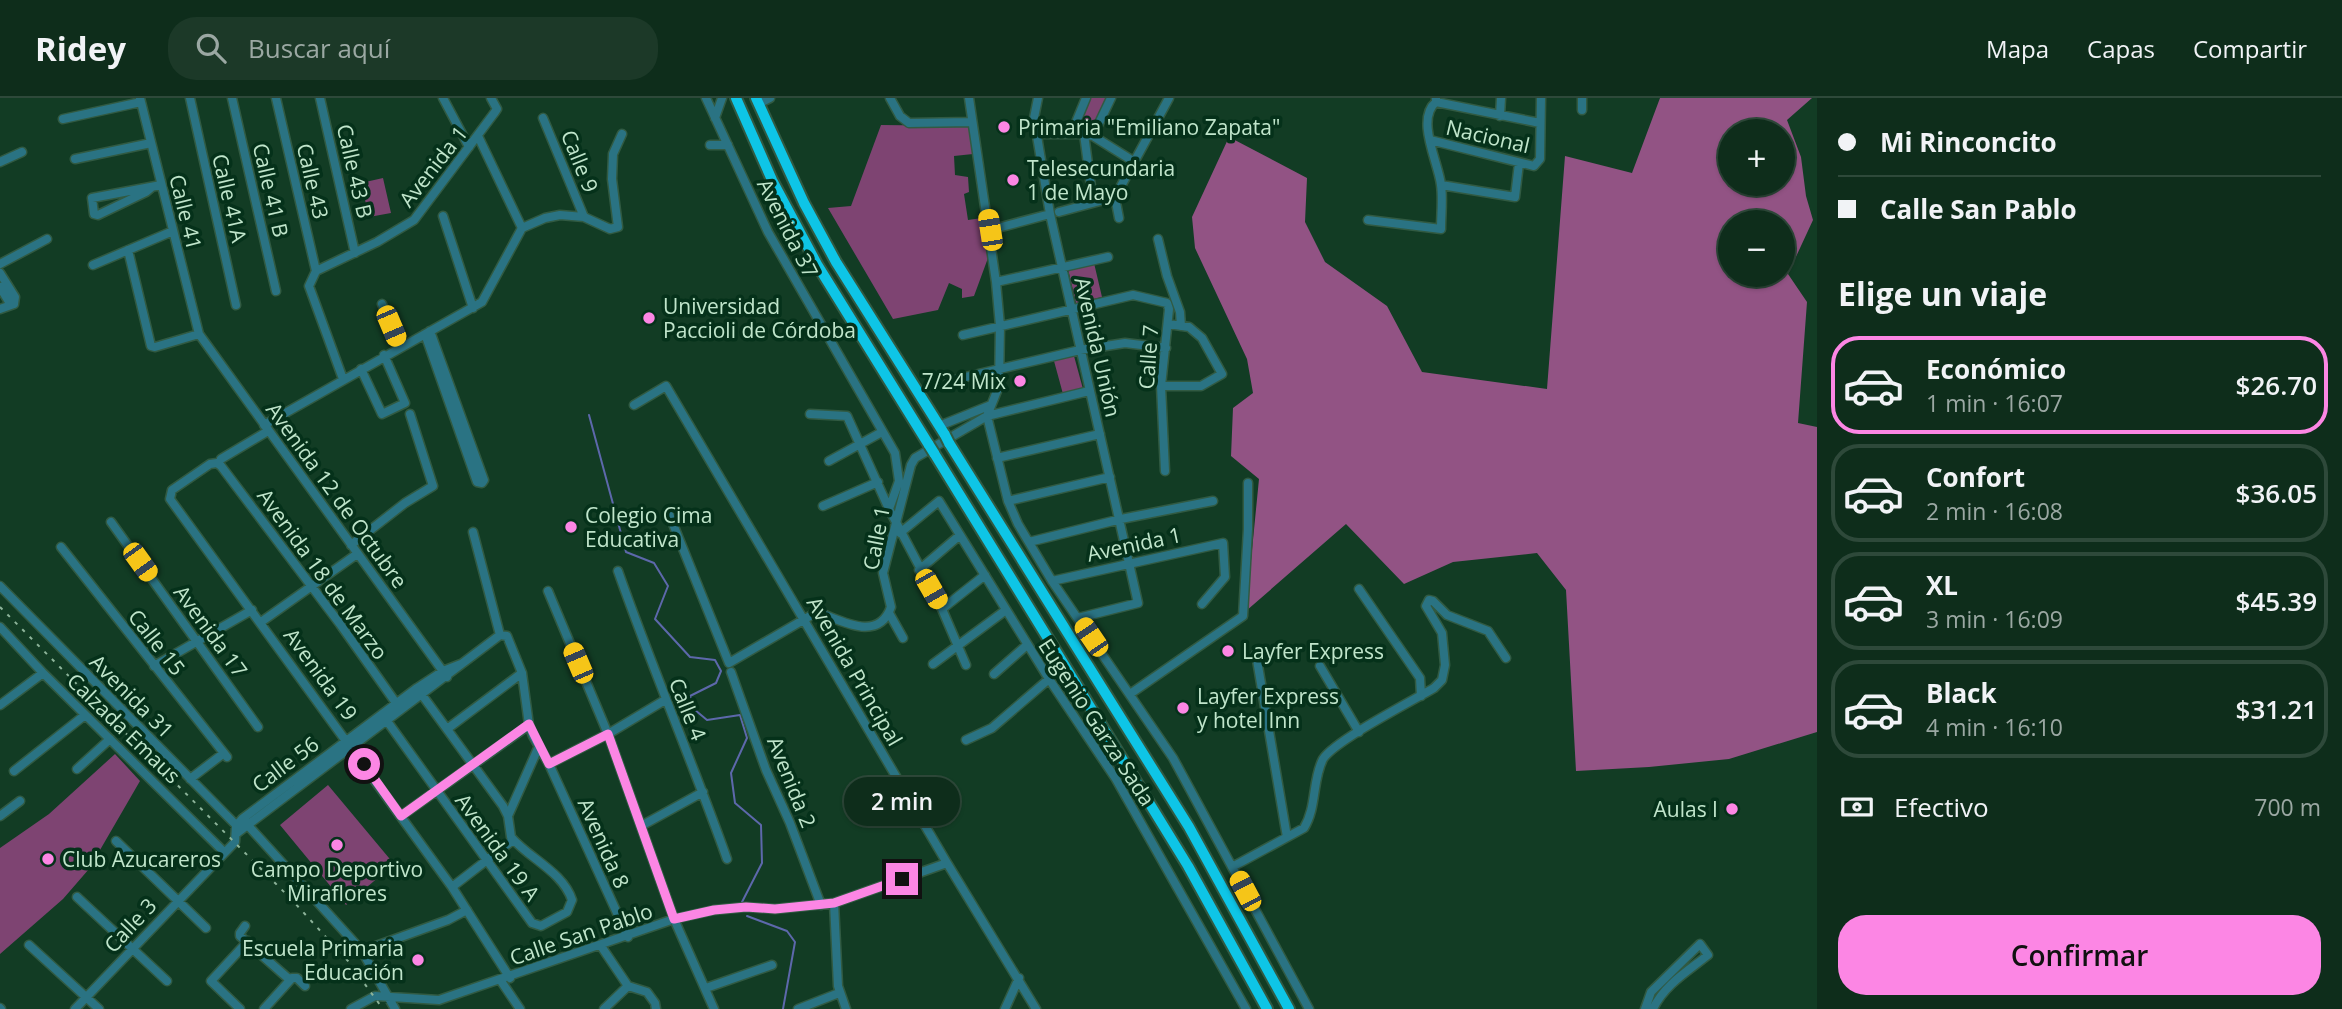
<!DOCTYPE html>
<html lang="es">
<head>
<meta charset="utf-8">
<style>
	body { margin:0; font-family:"Open Sans",sans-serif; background:#1c3928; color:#f1f3f6; height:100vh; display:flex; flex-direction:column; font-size:26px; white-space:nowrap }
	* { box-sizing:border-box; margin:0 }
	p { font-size:23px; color:#9ba8a3 }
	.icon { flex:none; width:38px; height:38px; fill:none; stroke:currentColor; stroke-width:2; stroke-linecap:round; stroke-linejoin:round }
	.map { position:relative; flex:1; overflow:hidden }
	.details { display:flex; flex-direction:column; background:#0e2d1b; width:525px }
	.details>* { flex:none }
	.hud { display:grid; align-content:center; height:154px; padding:0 21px; background:#0e2d1b }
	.tools { position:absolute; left:1718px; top:21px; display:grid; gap:14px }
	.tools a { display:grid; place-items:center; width:77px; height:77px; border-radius:50%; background:#0e2d1b; box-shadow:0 2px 5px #0004,0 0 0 2px #2e493a; font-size:35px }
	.end { position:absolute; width:32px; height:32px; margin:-16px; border:9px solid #fc86e4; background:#111; box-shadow:0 0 0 4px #111 }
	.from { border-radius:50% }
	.bubble { position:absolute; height:49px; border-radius:24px; background:#0e2d1b; box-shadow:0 2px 5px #0004,0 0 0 2px #2e493a; font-size:23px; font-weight:600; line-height:49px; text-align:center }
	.car { position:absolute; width:21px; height:42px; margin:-21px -10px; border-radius:9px; box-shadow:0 0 5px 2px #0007; background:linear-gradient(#f5c518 24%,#345 0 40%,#f5c518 0 76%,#345 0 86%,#f5c518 0) }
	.hud b { display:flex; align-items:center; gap:24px; height:66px; font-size:26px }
	.hud b+b { border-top:2px solid #2e493a }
	.hud i { width:18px; height:18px; background:#f1f3f6 }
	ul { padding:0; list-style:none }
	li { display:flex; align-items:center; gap:21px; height:98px; margin:0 14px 10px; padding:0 7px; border:4px solid #2e493a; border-radius:28px }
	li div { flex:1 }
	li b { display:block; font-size:26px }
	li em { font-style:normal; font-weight:600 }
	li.current { border-color:#fc86e4 }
	li>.icon { width:63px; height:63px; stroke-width:1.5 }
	h2 { padding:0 21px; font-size:32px; line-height:84px }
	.pay { display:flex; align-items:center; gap:18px; height:77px; padding:0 21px; font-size:26px }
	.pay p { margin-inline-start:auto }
	.action { display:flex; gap:14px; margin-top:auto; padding:14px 21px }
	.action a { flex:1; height:80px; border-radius:28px; background:#fc86e4; color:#111; font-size:28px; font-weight:600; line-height:80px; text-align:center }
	header { display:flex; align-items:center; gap:42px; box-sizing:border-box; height:98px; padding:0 35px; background:#0e2d1b; border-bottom:2px solid #2e493a }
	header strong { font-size:33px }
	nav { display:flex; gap:38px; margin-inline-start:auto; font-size:24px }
	.search { width:490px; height:63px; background:#1c3928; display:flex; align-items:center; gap:18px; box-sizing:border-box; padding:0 24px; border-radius:28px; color:#9ba8a3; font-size:26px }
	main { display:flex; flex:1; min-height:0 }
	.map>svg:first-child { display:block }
</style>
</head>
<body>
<header>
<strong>Ridey</strong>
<div class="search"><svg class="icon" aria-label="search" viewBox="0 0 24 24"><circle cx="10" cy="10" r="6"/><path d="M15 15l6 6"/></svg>Buscar aquí</div>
<nav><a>Mapa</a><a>Capas</a><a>Compartir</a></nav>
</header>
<main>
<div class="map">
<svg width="1817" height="911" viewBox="0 0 1817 911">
	<rect width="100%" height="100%" fill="#123c24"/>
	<path fill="#7e4472" d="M1088,0H1108L1093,33L1076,29Z
		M881,27L969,28L973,56L954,58L955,77L968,79L969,94L964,96L968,122L982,120L988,160L974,198L962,200V191L949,185L938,212L893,221L828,110L851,108Z
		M383,80L391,115L369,119L361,85Z
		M1094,165L1102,199L1076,205L1068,171Z
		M1074,258L1083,291L1063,296L1054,263Z
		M115,656L140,683L89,771L63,801L0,856V750L49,716Z
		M328,687L394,766L346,807L280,727Z"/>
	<path fill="#925384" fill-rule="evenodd" d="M1660,0H1812L1787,22L1801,59L1806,98L1813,122L1788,176L1807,204L1798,325L1817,329V634L1729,661L1649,669L1576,673L1566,492L1537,455L1453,464L1404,486L1346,426L1246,513L1259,381L1231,358L1233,310L1253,295L1247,261L1195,150L1192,119L1229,39L1307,80L1305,124L1325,164L1387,208L1422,274L1547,291L1565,58L1632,75ZM1731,33H1783V86H1731ZM1731,124H1783V177H1731Z"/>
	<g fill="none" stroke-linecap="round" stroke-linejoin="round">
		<path stroke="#5d68ab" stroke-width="2" d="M589,317L626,454L654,465L668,488L655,521L690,559L715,562L721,573L716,585L690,598L695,612L707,622L740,617L747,640L731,675L735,705L761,727L762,765L741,806
			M747,818L787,833L795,844L783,911"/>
		<defs>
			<path id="minor" d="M140,0L199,236L447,579
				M190,0L236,207
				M232,0L276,193
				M276,0L316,173
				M320,0L355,155
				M443,0L469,49
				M706,0L768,134L895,355L899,383L889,411L942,511L966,567
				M890,0L900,18L909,25L972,24
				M969,0L996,184L1000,228L999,288L987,318
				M1038,0L1034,20L1050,116L1138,505L1078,520
				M1436,4L1540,25
				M758,6L770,0
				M1582,12V0
				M1500,18L1501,0
				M543,20L584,119
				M715,20L722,0
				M63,21L141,4
				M1072,34L1086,0
				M1037,36H1084L1093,38L1133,63
				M1084,36L1093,104
				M478,38L522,130
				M1093,38L1111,0
				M1430,42L1534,68L1540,61L1541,0
				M710,47H728
				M75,61L151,45
				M0,64L22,54
				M1441,87L1515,99L1519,65
				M152,89L146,94L98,117L94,116L92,100L161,87
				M1059,114L1115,99
				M443,118L473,210
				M1119,120L1115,99L1169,0
				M1368,122L1441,131C1441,117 1443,101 1441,87C1439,66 1415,21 1436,4V0
				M990,132L1050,116
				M1158,141L1167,178L1180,214L1181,228
				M128,152L151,248L155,249L199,236
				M0,166L47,141
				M93,167L173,133
				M316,173L377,144L414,122L495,14L497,11L491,0
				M316,173L309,188L343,281
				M0,175L15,199L14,206L9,204L0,189
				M996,184L1108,159
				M382,206L400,249
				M0,211L14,206
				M425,236L477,384L482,385L484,382L430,233
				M963,237L1133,197L1167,205L1169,211L1161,288L1165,373
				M361,271L382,316L405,305L384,257
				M949,283L1080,252L1125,245L1166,250
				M1161,288H1201L1222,276L1202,240L1189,229L1168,226
				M634,307L666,288L947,765L1036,911
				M810,316L847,318L889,411
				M987,318L1008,403L1018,426L1052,483L1173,660L1309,911
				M264,327L482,204L522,130L545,120L560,117L584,119L610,131L618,129L612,81L613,56L622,36
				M939,328L991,307
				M997,360L1100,336
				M221,361L268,333
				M829,363L882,334
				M1008,403L1110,379
				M823,408L878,384
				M669,416L729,565L817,514C839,521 878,546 891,509L883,475L911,367L915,360L987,318L1089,293
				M111,424L258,629
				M473,434L500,537
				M900,435L939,403L1049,581L1116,681L1246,911
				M1029,444L1121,421L1213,403
				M351,447L405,405L433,388L410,316
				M61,449L227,659
				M919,472L960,437
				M618,473C652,570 693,665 727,761
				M1052,483L1223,445L1225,479L1202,506
				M0,488L239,730
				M1359,491L1420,580L1421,598
				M548,493L608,636L674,821L714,911
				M942,511L985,477
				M889,515L903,540
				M261,524L357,456
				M0,529L43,575L224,754
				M500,537L507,538L522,575L529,627L533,638L549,666L628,839
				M1256,556L1287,739
				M933,566L1006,512
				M154,568L252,512
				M1320,568L1359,634
				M731,574L766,672L790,725L821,807
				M994,576L1027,547
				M1130,596L1243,518L1248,431V385
				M396,605L340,526L221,368L217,365L210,366L172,392L170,401L452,789L510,880
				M0,607L43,575
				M382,616L532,825L541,828L567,814L572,802C563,774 530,761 511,739L508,718L503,708L417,590
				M447,631L522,575
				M966,642L992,630L1049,581
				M549,666L608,636L665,602
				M77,671L110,641
				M14,673L85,617
				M190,681L224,655
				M0,718L20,703
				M401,718L529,627
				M508,718L539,648
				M244,723L362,853L395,911
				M641,728L703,694
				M237,735L500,537
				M116,743L206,830
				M1232,769L1304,730C1317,709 1312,682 1323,661C1334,643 1412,603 1434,590L1442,582L1445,567L1442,535L1426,508L1429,502L1433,503L1447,517L1488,533L1506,560
				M452,789L513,742
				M77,799L167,883
				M834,805L838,888L846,911
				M245,828L240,835V838L290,882
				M29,847L99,911
				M601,848L628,888L647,894L655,905L656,911
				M362,853L448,822L467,812
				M501,883L520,911
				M706,890L772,867
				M0,910L1,911
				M75,911L235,744L236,728L242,721L417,590L443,573L461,566
				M240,911L211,883L248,843
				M264,911L292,880H297L305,888
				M351,911L375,898L439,902L674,821L714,812L746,809L775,811L834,805L947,765
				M604,911L628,888
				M798,911L839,895
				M1005,911L1019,880
				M1645,911L1651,894L1700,846L1708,857C1688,873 1664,887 1653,911"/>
			<path id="highway" d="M736,0L772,82L818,168L929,347
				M756,0L804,105L836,164L945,337
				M949,345L1189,729L1289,911
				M934,355L1188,768L1267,911"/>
		</defs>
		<use href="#minor" stroke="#315a42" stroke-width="11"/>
		<use href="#highway" stroke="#315a42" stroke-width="14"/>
		<use href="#minor" stroke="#2a7383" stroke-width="8"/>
		<use href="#highway" stroke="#0ec5e6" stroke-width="10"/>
		<path stroke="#8db49a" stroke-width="2" stroke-dasharray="3.5 7" stroke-linecap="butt" d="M0,509L292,802L348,863L383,911"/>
		<defs>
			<path id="highway-bridge" d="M945,337L949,345
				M929,347L934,355"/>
		</defs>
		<use href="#highway-bridge" stroke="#315a42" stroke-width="14" stroke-linecap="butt"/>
		<use href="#highway-bridge" stroke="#0ec5e6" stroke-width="10"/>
	</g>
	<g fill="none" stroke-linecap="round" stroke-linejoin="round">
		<path stroke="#fc86e4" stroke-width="9" d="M364,666L401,718L529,626L549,666L608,636L674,821L714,812L746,809L775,811L834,805L902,781"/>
	</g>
	<g fill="#fc86e4" stroke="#05311a" stroke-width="2.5">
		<circle cx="1004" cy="29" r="7"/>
		<circle cx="1013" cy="82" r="7"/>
		<circle cx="649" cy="220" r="7"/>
		<circle cx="1020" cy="283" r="7"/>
		<circle cx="571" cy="429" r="7"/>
		<circle cx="1228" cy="553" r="7"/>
		<circle cx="1183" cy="610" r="7"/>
		<circle cx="1732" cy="711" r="7"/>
		<circle cx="337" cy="747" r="7"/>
		<circle cx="48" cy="761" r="7"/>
		<circle cx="418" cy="862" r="7"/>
	</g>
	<g text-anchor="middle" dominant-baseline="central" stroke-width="7" stroke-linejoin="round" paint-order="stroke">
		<g font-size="21" fill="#c0e5cb" stroke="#05311a" text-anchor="start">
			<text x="1018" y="29">Primaria "Emiliano Zapata"</text>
			<text x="1027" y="70">Telesecundaria<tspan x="1027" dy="24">1 de Mayo</tspan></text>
			<text x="663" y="208">Universidad<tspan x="663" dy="24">Paccioli de Córdoba</tspan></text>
			<text x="1006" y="283" text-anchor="end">7/24 Mix</text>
			<text x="585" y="417">Colegio Cima<tspan x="585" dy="24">Educativa</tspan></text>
			<text x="1242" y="553">Layfer Express</text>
			<text x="1197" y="598">Layfer Express<tspan x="1197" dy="24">y hotel Inn</tspan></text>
			<text x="1718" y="711" text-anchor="end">Aulas I</text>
			<text x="62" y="761">Club Azucareros</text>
			<text x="337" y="771" text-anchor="middle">Campo Deportivo<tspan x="337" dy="24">Miraflores</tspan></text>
			<text x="404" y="850" text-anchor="end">Escuela Primaria<tspan x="404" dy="24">Educación</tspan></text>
		</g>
		<g font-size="21" fill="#c0e5cb" stroke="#05311a">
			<text transform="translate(1488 38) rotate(13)">Nacional</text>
			<text transform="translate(580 63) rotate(68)">Calle 9</text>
			<text transform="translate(433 68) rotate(-52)">Avenida 1</text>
			<text transform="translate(355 73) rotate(77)">Calle 43 B</text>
			<text transform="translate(313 83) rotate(77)">Calle 43</text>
			<text transform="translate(271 92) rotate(77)">Calle 41 B</text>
			<text transform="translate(230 100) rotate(77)">Calle 41A</text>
			<text transform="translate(186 114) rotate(76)">Calle 41</text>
			<text transform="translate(788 130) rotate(63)">Avenida 37</text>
			<text transform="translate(1098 249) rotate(77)">Avenida Unión</text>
			<text transform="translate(1148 259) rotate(-86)">Calle 7</text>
			<text transform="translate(337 397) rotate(54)">Avenida 12 de Octubre</text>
			<text transform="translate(876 440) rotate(-79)">Calle 1</text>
			<text transform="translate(1134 446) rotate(-12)">Avenida 1</text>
			<text transform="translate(323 476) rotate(54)">Avenida 18 de Marzo</text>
			<text transform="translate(211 533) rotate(54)">Avenida 17</text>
			<text transform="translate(157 544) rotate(52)">Calle 15</text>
			<text transform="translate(855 573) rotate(60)">Avenida Principal</text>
			<text transform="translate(321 576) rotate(54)">Avenida 19</text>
			<text transform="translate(132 598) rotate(45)">Avenida 31</text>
			<text transform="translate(688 611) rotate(68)">Calle 4</text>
			<text transform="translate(1097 624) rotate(57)">Eugenio Garza Sada</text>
			<text transform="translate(124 630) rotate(44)">Calzada Emaus</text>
			<text transform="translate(285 666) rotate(-37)">Calle 56</text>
			<text transform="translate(792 684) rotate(68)">Avenida 2</text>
			<text transform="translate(604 745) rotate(66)">Avenida 8</text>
			<text transform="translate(498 749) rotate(54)">Avenida 19 A</text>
			<text transform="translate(130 827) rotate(-47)">Calle 3</text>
			<text transform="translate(581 836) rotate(-19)">Calle San Pablo</text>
		</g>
	</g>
</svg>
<div class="tools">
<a>+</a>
<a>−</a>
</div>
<i class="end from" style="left:364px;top:666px"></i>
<i class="end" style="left:902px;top:781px"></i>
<div class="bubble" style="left:844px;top:679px;width:116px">2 min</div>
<i class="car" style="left:990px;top:132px;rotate:351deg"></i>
<i class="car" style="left:391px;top:228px;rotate:157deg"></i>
<i class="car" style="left:140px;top:464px;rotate:144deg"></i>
<i class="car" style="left:931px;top:491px;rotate:150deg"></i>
<i class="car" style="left:1091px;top:539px;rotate:326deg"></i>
<i class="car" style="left:578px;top:565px;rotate:337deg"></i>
<i class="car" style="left:1245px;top:793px;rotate:332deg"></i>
</div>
<section class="details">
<div class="hud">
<b><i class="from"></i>Mi Rinconcito</b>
<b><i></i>Calle San Pablo</b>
</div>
<h2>Elige un viaje</h2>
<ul>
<li class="current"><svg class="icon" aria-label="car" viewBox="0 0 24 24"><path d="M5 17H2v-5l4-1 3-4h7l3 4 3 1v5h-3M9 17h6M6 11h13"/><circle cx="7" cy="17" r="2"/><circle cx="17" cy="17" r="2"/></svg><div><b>Económico</b><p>1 min · 16:07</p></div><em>$26.70</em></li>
<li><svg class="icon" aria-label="car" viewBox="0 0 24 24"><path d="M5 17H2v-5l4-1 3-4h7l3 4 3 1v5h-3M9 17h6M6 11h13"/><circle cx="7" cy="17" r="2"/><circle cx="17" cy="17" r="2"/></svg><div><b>Confort</b><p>2 min · 16:08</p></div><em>$36.05</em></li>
<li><svg class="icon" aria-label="car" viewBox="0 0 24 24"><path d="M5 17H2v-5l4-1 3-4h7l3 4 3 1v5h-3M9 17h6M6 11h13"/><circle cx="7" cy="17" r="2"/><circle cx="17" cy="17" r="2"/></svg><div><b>XL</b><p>3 min · 16:09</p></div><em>$45.39</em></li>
<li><svg class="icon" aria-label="car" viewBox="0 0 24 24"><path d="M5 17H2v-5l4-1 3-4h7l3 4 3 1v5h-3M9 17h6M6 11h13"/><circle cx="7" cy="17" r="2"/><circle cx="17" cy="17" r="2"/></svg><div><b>Black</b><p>4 min · 16:10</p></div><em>$31.21</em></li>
</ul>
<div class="pay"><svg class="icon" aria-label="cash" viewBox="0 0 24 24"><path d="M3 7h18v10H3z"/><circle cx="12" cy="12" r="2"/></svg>Efectivo<p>700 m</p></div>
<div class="action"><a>Confirmar</a></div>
</section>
</main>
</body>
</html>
